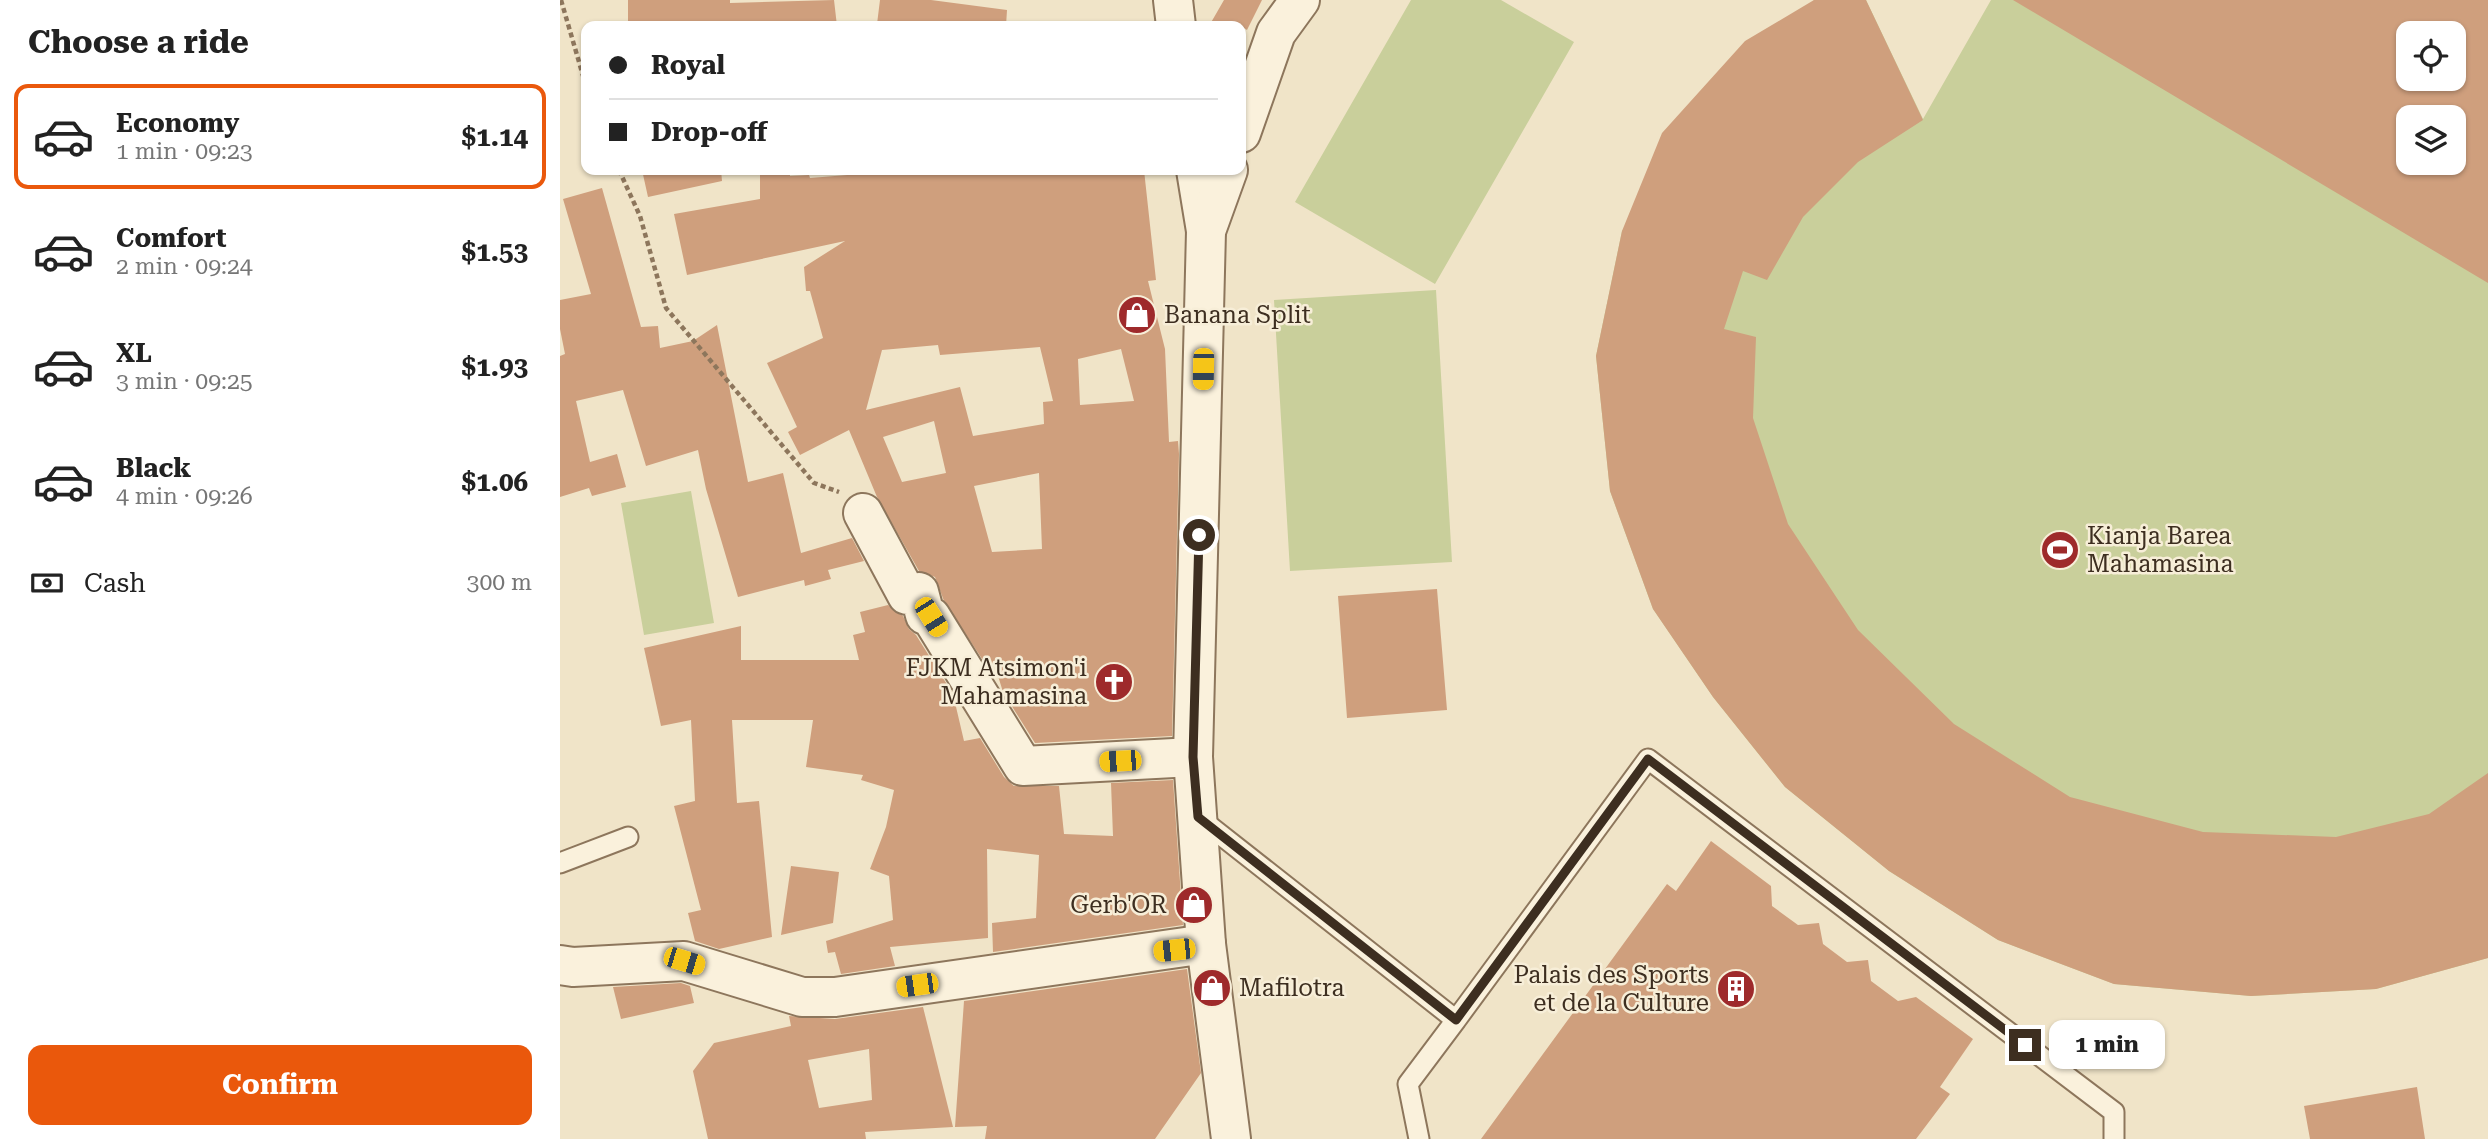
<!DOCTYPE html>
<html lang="en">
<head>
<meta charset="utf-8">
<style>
	body { margin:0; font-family:"Roboto Serif",serif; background:#f2f2f2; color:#222; height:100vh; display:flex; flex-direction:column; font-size:26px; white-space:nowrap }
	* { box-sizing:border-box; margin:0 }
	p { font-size:23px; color:#767676 }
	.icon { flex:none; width:38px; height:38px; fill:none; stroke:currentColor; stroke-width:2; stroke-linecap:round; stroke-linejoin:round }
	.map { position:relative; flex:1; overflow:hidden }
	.details { display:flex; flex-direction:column; background:#fff; width:560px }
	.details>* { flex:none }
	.banner { position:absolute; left:21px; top:21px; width:665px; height:154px; border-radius:14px; box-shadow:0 2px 5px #0004; display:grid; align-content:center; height:154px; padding:0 28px; background:#fff }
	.controls { position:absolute; left:1836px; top:21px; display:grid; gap:14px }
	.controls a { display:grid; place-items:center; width:70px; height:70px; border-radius:14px; background:#fff; box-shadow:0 2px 5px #0004; font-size:35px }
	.end { position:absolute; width:32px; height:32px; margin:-16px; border:9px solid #3d2e20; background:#fff; box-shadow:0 0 0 4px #fff }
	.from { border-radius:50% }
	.bubble { position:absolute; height:49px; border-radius:14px; background:#fff; box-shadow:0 2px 5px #0004; font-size:23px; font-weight:700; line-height:49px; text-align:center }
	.car { position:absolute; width:21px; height:42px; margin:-21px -10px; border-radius:9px; box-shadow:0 0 5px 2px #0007; background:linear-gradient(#f5c518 24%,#345 0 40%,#f5c518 0 76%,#345 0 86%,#f5c518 0) }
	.banner b { display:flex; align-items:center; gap:24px; height:66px; font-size:26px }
	.banner b+b { border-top:2px solid #e0e0e0 }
	.banner i { width:18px; height:18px; background:#222 }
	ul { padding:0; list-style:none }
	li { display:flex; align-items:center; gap:21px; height:105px; margin:0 14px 10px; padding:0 14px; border:4px solid transparent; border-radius:14px }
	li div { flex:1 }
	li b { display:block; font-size:26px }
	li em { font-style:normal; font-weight:700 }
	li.current { border-color:#ea580c }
	li>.icon { width:63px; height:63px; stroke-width:1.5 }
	h2 { padding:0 28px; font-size:32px; line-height:84px }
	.pay { display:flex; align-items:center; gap:18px; height:77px; padding:0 28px; font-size:26px }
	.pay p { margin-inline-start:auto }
	.button { display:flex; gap:14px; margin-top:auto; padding:14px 28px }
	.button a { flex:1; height:80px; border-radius:14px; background:#ea580c; color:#fff; font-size:28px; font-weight:700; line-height:80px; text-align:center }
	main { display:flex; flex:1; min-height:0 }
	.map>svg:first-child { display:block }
</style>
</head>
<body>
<main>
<section class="details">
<h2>Choose a ride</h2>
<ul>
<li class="current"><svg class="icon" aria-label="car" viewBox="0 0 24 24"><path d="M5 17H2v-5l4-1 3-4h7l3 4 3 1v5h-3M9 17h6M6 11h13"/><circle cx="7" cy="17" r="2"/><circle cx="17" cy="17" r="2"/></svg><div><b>Economy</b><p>1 min · 09:23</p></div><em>$1.14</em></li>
<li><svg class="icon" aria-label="car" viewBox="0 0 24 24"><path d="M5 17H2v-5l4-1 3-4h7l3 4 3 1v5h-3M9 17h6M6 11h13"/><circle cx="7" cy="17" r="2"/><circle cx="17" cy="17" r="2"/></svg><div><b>Comfort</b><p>2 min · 09:24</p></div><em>$1.53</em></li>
<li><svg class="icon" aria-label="car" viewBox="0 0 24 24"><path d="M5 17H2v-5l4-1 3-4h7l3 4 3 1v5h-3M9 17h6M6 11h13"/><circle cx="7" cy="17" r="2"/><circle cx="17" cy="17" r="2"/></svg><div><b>XL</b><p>3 min · 09:25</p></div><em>$1.93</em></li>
<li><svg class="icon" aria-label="car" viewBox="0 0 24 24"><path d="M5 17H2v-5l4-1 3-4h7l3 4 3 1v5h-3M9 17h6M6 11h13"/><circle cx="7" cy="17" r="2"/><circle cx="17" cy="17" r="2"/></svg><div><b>Black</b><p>4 min · 09:26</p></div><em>$1.06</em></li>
</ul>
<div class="pay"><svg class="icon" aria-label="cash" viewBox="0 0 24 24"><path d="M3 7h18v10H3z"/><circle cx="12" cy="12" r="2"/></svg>Cash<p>300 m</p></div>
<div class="button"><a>Confirm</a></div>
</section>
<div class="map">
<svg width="1928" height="1139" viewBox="0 0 1928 1139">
	<rect width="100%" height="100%" fill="#f0e4c8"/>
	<path fill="#c9cf9b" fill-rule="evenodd" d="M851,0H941L1014,42L875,284L735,202Z
		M1254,0H1306L1363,119L1431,0H1928V958L1816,989L1691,996L1554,984L1438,940L1329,871L1225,787L1153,697L1093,609L1050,491L1036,356L1062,231ZM1848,33H1894V79H1848ZM1848,117H1894V163H1848Z
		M876,290L892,562L730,571L714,300Z
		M131,491L154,623L84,635L61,503Z"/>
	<path fill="#cf9f7d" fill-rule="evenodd" d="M68,0H170V3L274,0L277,26H68Z
		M320,0H371L447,10L446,26L317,24Z
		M664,0H702L687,30L681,26H649Z
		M1254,0H1306L1363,120L1298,162L1243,217L1207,280L1183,271L1164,329L1196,337L1193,418L1228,524L1298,630L1394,724L1510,797L1643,832L1776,837L1869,814L1928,773V958L1816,989L1691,996L1554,984L1438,940L1329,871L1225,787L1153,697L1093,609L1050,491L1036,356L1062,231L1102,133L1185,41Z
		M1453,0H1928V283ZM1848,33H1894V79H1848ZM1848,117H1894V163H1848Z
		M82,170H161L162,181L88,197Z
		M200,170H230V176L249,175L250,178L312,173L311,170H584L596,280L588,281L605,349L609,442L618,441L619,454L612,736L475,743L443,692L434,663L426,665L384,601L375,577L359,571L317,497L289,430L240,455L228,432L237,427L207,363L263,338L250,291H246L244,267L285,241L127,275L114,214L200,199ZM378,345L380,355L480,347L493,401L483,402L484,424L413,436L400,387L306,410L322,350ZM561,349L574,401L520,405L518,359ZM374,421L386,473L342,482L323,437ZM479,473L482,549L432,552L414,486Z
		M42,188L81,327L98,326L100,348L133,341L157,325L188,482L223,473L241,553L292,538L304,561L268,570L271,579L245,586L244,580L178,597L146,489L138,450L86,466L63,390L16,401L30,462L57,454L66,487L32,496L29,488L0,497V356L5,354L0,329V300L31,294L3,199Z
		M877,589L887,710L787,718L778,596Z
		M328,605L343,616L349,629L356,635L393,694L404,741L420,738L444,777L454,786H499L504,834L553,836L551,783L613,780L623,925L433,952L432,923L476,918L479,855L427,849L428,938L330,947L335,966L281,974L275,952L268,953L266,941L333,920L329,876L310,869L326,827L334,790L301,780L303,775L246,767L253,720H172L177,803L199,801L212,937L159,949L135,941L128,913L141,910L114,806L135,801L131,720L101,726L84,648L181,626V660H299L293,635L305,632L300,612Z
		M1151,841L1211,886L1212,906L1238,925L1259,923L1263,944L1287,962L1308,960L1311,981L1338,1001L1356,997L1413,1039L1380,1087L1390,1094L1356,1139H921L1107,884L1116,891Z
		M231,866L279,872L273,923L221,935Z
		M627,969L641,1073L595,1139H425L427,1126L395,1127L404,1001Z
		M121,983L130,986L134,1003L61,1019L53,987Z
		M363,1007L393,1127L305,1132L306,1139H148L133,1071L154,1043L231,1026L229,1016L275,1019ZM309,1049L312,1100L259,1108L248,1060Z
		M1857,1087L1865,1139H1750L1744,1106Z"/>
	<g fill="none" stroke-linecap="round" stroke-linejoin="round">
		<defs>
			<path id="service" d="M638,817L896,1020L1088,759L1554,1112V1139
				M0,863L68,837
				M859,1139L848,1084L896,1020"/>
			<path id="minor" d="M613,0L616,26
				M636,170L646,231
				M303,513L347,595L359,592L365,615L371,617L463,766L633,757
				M0,965L13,967L124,961L242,997H275L646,944"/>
			<path id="tertiary" d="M681,133L716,33L740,0
				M668,170L646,231L633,757L646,944L671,1139"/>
		</defs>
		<use href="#service" stroke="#8d765c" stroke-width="23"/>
		<use href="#minor" stroke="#8d765c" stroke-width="42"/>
		<use href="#tertiary" stroke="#8d765c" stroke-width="42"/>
		<path stroke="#8d765c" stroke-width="4.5" stroke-dasharray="5 3.5" stroke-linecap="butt" d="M1,0L26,86
			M59,170L80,216L106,308L254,483L279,492"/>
		<use href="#service" stroke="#faf1dc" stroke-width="19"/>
		<use href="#minor" stroke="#faf1dc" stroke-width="38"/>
		<use href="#tertiary" stroke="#faf1dc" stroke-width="38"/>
	</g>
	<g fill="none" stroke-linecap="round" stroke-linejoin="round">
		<path stroke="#3d2e20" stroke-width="9" d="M639,535L633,757L638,817L896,1020L1088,759L1465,1045"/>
	</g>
	<defs>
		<symbol id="shop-disc" viewBox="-11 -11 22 22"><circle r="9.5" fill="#9e2a2b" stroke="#f7eed8"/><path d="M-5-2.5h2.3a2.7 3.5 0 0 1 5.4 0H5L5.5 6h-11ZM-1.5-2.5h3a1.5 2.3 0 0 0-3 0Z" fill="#fff"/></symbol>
		<symbol id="stadium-disc" viewBox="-11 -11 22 22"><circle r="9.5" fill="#9e2a2b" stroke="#f7eed8"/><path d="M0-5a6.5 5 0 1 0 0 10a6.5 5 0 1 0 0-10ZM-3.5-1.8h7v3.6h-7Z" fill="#fff"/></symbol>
		<symbol id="church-disc" viewBox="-11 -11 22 22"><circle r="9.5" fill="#9e2a2b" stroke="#f7eed8"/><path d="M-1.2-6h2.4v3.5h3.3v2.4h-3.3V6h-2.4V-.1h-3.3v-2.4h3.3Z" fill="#fff"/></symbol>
		<symbol id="building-disc" viewBox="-11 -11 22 22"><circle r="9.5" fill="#9e2a2b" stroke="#f7eed8"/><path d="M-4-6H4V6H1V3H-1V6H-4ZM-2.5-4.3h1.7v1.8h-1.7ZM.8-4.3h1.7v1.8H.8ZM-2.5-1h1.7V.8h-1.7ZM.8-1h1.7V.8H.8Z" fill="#fff"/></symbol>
	</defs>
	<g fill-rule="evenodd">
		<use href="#shop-disc" x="555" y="293" width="44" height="44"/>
		<use href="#stadium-disc" x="1478" y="528" width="44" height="44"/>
		<use href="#church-disc" x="532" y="660" width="44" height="44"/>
		<use href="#shop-disc" x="612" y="883" width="44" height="44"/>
		<use href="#shop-disc" x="630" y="966" width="44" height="44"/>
		<use href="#building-disc" x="1154" y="967" width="44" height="44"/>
	</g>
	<g text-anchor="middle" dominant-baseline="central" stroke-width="5" stroke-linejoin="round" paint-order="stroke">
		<g font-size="24" fill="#3d2e20" stroke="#f7eed8" text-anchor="start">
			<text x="604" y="315">Banana Split</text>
			<text x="1527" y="536">Kianja Barea<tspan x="1527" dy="28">Mahamasina</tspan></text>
			<text x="527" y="668" text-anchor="end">FJKM Atsimon'i<tspan x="527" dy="28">Mahamasina</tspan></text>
			<text x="607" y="905" text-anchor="end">Gerb'OR</text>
			<text x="1149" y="975" text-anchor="end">Palais des Sports<tspan x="1149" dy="28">et de la Culture</tspan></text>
			<text x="679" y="988">Mafilotra</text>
		</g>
	</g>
</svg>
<div class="controls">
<a><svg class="icon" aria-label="locate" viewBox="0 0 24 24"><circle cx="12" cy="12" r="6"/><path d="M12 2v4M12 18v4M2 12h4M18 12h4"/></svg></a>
<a><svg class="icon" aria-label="layers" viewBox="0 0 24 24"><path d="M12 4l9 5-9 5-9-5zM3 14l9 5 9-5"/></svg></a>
</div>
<i class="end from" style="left:639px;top:535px"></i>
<i class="end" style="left:1465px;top:1045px"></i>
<div class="bubble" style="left:1489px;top:1020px;width:116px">1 min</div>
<i class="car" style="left:643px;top:369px;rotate:181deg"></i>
<i class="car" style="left:371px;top:617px;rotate:148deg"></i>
<i class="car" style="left:560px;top:761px;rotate:267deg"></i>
<i class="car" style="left:614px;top:950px;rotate:264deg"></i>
<i class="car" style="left:124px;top:961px;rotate:107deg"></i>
<i class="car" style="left:357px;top:985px;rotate:262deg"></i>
<div class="banner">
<b><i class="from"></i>Royal</b>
<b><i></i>Drop-off</b>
</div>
</div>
</main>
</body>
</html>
